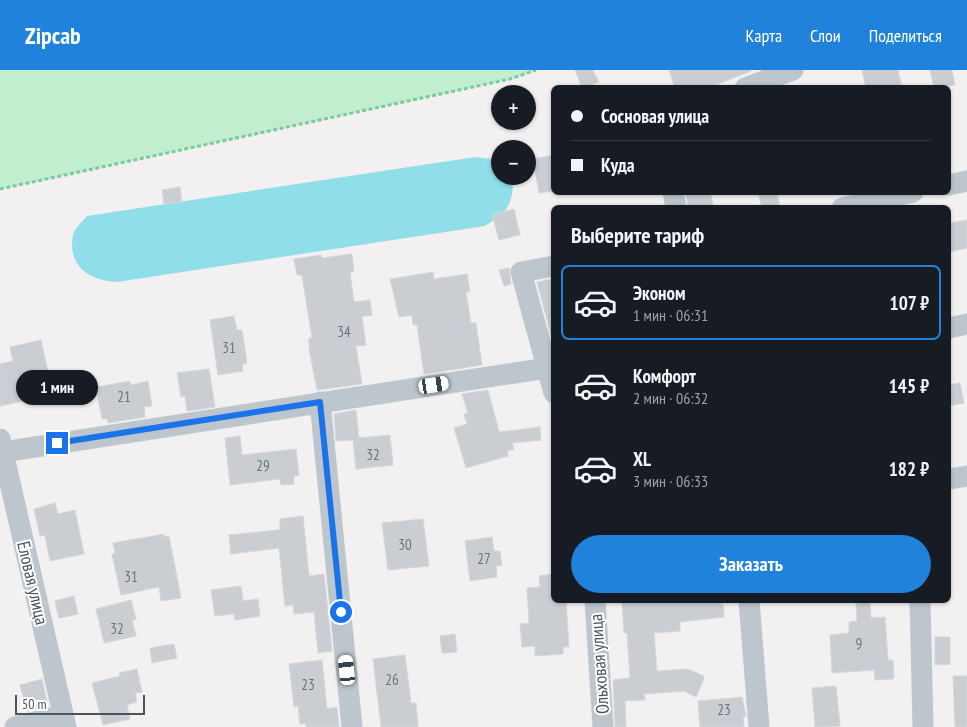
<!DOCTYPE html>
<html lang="ru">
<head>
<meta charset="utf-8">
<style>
	body { margin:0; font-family:"PT Sans Narrow",sans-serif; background:#242831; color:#f1f3f6; height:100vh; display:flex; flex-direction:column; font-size:19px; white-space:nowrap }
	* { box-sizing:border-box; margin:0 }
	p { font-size:16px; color:#9ea1a6 }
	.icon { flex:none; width:28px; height:28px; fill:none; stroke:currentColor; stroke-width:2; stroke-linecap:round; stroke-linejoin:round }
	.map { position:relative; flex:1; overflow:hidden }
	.side { position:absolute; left:551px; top:135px; width:400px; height:398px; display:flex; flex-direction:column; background:#171b24; border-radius:8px; box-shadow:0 1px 4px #0004 }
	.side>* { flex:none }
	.top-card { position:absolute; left:551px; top:15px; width:400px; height:110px; border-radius:8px; box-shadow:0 1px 4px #0004; display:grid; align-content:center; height:110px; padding:0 20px; background:#171b24 }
	.fabs { position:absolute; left:491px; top:15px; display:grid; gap:10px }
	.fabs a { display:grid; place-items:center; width:45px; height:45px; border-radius:50%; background:#171b24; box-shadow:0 1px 4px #0004; font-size:25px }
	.scale { position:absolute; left:15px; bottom:12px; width:130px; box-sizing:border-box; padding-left:5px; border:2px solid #49555d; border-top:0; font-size:14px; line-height:18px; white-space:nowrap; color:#49555d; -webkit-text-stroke:4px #fff; paint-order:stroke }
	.end { position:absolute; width:22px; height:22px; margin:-11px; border:6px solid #1a73e8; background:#fff; box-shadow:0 0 0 2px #fff }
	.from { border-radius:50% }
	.bubble { position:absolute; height:35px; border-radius:18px; background:#171b24; box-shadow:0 1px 4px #0004; font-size:16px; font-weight:700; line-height:35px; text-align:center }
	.car { position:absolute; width:15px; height:30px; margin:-15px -8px; border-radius:6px; box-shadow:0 0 4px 1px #0007; background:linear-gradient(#fff 24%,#345 0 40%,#fff 0 76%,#345 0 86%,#fff 0) }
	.top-card b { display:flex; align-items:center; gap:18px; height:48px; font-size:19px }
	.top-card b+b { border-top:1px solid #363941 }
	.top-card i { width:12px; height:12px; background:#f1f3f6 }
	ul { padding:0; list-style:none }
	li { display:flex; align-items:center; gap:15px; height:75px; margin:0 10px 8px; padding:0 10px; border:2px solid transparent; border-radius:8px }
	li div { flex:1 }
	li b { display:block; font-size:19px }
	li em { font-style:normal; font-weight:700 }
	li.current { border-color:#2182dc }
	li>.icon { width:45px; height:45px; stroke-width:1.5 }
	h2 { padding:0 20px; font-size:22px; line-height:60px }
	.primary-button { display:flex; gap:10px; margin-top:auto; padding:10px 20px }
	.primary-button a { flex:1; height:58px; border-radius:30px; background:#2182dc; color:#fff; font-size:20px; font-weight:700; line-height:58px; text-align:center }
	header { display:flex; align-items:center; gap:30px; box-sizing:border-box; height:70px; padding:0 25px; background:#2182dc; color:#fff }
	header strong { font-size:24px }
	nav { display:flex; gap:28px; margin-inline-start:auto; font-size:18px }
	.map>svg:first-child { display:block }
</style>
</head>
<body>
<header>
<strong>Zipcab</strong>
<nav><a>Карта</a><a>Слои</a><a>Поделиться</a></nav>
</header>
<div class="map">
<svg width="967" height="657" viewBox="0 0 967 657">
	<rect width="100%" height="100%" fill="#f2f0f0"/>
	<path fill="#c1eece" d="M0,0H536L510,9L0,119Z"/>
	<path fill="#90dee9" d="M475,87L492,89L500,93V106H512L513,109C513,135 507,142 485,156L117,212C90,211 67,196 73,165C74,159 82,152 87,146Z"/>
	<path fill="#caced2" stroke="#d4d7db" d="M575,0H593L599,12L582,18Z
		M669,0H751V1L708,18H675Z
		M862,0H898L902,18H866Z
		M930,0H952L955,15L934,18Z
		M554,85V121L539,123L533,89Z
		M180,117L182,132L164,134L162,120Z
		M686,122H710L714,138H688Z
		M758,122H777L780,138H762Z
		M514,139L520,165L499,170L492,144Z
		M967,150V178L949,182V153Z
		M352,184L354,202H350L354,232L370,230L372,245L362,247L366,275L356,276L362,314L317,320L309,278V268H312L302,205H297L294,189L321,185L322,188Z
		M509,198L511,214L504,216L499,200Z
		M433,202L434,209L467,204L470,222H466L471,253H476L482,295L424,304L417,255H413L412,245L399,247L390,209Z
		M547,210H554L552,269L537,212Z
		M234,246L237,260H242L247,293L242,294L243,301L218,305L210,250Z
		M41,270L52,320L31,325L32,329L0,336V294L13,291L10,277Z
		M209,299L215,337L187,341L185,326L181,327L177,303Z
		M130,311L131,315L148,311L152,336L144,337L145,347L108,353L107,349H102L96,317Z
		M960,313L964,333L949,336V315Z
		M488,320L499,362L540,357L541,370L512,373L514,379L507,381L508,386L466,398L454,358L467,354L464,344L468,343L462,324Z
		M356,340L359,368L390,365L393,395L356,399L353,370L336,371L334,344Z
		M240,366L242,385L296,379L299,405L294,406V414L281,415L280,409L230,415L225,368Z
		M55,433L58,444L75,440L84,484L50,491L45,465L40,466L34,439Z
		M303,446L309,506L324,504L332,581L318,583L314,542L294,544L293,535L285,536L279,478L231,484L229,465L277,460L280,459V449Z
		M423,449L429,496L388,500L382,453Z
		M164,464V467L169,466L181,528L161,531L159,517L121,525L112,484L115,483L113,473Z
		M492,467L494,481H500L502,495L496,496L497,507L470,511L465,471Z
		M554,504V530H566L569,577H563V584L535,586V576L522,577L520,554L529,553L527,518L540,517L539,506Z
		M241,516L243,531L258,529L260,546L235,550L234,544L215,546L211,520Z
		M74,526L78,544L59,548L55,531Z
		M131,530L136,549L132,550L136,566L104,573L96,539Z
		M622,530H720V534H723L724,547L680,552V561L654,563L657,601L688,599L704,606L703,611L696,627L684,621L644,624L645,630L625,631L626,657H615L613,610L630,608L627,563H624Z
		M870,532L871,548L885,547L888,590H893L894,609L875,610L874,600L832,603L830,565L849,563V552L857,551L856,533Z
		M455,564L457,582L442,583L440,566Z
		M935,567H950V594L935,595Z
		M174,574L177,588L152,593L150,578Z
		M405,585L411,633H416L418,657H381L373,589Z
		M322,590L327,639L337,637L339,657H306V654H300L298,636L294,637L289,594Z
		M137,599L142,622L135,623L137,632L127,635L130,649L103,655L92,613L120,606L119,603Z
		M953,606H967V657H955Z
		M42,609L48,636L27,641L20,615Z
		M836,616L840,656L815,657L812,618Z
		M742,627L746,646L743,647L744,657H700L698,631Z"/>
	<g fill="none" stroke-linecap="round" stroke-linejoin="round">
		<path stroke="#7aca9c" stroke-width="3" stroke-dasharray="4 2.5" stroke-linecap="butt" d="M0,119L510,9L536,0"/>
		<path stroke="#bcc6cc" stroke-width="21" d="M745,18L793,0
			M949,115L967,111
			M673,122L676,138
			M842,138L913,122
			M554,196L521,202L554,323
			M949,258L967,254
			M320,332L352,657
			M0,369L66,657
			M3,382L547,298
			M949,409L967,406
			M595,530L603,657
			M749,530L759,657
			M920,530L923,657
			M15,657L63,645"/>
	</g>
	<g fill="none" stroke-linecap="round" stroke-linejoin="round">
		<path stroke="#1a73e8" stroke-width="6" d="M57,373L320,332L341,542"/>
	</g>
	<g text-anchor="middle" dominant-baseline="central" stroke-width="4" stroke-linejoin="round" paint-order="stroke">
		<g font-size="15" fill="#69737a">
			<text x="344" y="261">34</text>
			<text x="229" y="277">31</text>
			<text x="124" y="326">21</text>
			<text x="373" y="384">32</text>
			<text x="263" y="395">29</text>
			<text x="405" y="474">30</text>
			<text x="484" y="488">27</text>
			<text x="131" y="506">31</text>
			<text x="117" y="558">32</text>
			<text x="859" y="573">9</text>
			<text x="392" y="609">26</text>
			<text x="308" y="614">23</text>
			<text x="724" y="639">23</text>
		</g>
		<g font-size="18" fill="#49555d" stroke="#fff">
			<text transform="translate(33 513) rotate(77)">Еловая улица</text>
			<text transform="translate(599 594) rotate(-94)">Ольховая улица</text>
		</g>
	</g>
</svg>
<div class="fabs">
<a>+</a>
<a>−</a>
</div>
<div class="scale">50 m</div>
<i class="end from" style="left:341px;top:542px"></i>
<i class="end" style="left:57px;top:373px"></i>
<div class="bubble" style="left:16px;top:300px;width:82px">1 мин</div>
<i class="car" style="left:434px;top:315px;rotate:81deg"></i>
<i class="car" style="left:347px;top:600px;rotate:354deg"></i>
<div class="top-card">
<b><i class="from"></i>Сосновая улица</b>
<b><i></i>Куда</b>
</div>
<section class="side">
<h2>Выберите тариф</h2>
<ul>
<li class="current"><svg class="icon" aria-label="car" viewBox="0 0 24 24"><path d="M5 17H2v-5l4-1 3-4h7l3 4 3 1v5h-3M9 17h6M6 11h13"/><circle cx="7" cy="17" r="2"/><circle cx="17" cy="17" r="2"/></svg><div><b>Эконом</b><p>1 мин · 06:31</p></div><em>107 ₽</em></li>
<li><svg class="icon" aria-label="car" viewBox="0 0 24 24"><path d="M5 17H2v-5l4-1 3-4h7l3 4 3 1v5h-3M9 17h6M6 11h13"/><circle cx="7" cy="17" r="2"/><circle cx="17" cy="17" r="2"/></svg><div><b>Комфорт</b><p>2 мин · 06:32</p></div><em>145 ₽</em></li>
<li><svg class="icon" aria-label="car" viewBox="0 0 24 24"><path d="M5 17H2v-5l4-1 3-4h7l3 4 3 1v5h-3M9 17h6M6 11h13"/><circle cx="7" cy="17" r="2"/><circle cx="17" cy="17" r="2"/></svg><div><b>XL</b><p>3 мин · 06:33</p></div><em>182 ₽</em></li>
</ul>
<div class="primary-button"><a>Заказать</a></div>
</section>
</div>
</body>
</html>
